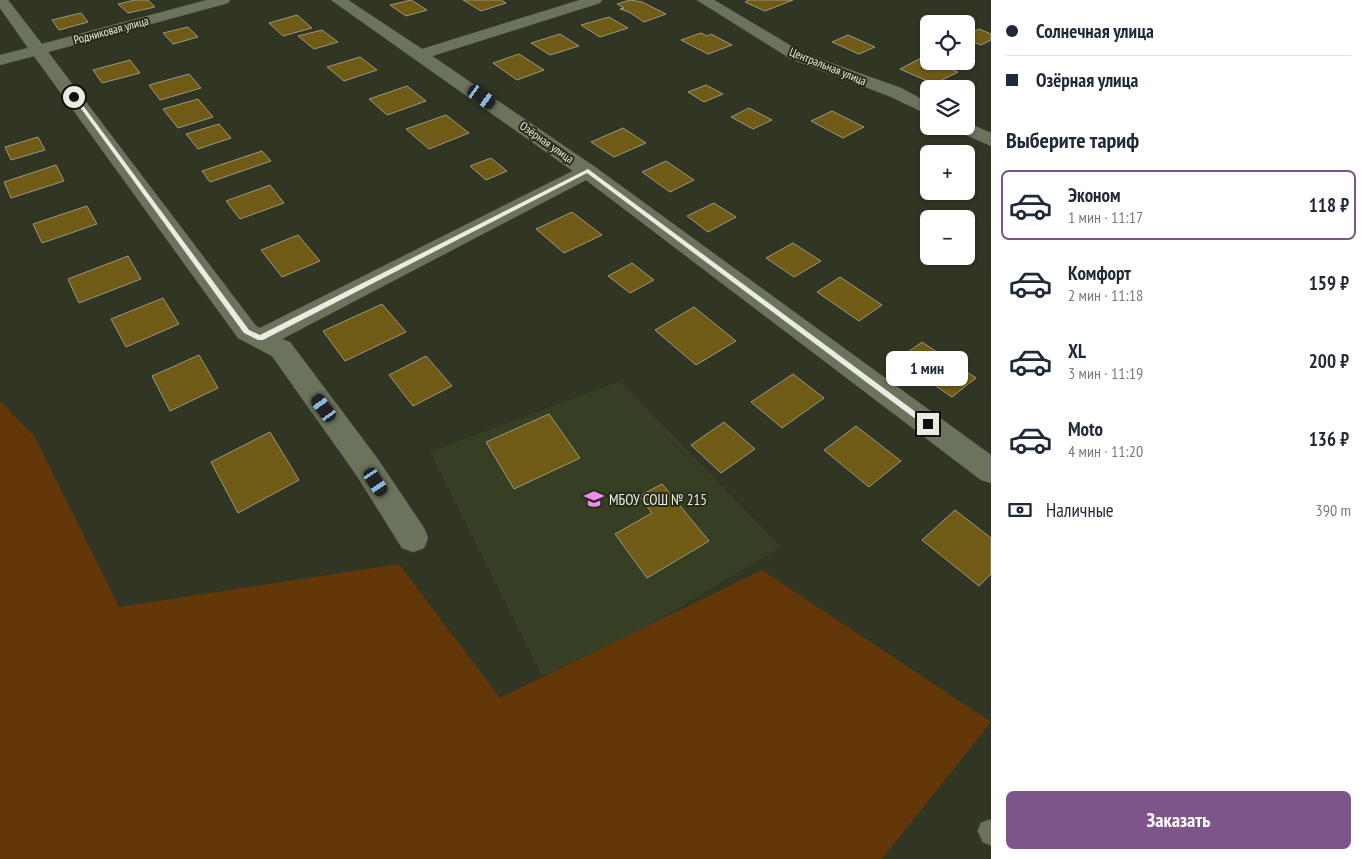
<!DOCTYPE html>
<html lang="ru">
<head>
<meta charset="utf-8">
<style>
	body { margin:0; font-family:"PT Sans Narrow",sans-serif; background:#f2f2f3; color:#1f2937; height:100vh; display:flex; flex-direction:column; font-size:19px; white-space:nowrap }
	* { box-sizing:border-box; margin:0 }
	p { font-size:16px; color:#747a83 }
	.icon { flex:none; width:28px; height:28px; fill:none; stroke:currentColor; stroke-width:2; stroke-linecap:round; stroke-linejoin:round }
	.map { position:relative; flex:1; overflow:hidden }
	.sheet { display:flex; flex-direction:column; background:#fff; width:375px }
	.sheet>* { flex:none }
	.banner { display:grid; align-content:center; height:110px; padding:0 15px; background:#fff }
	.fabs { position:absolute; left:920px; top:15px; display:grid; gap:10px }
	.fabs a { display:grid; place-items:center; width:55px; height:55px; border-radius:8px; background:#fff; box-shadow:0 1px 4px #0004; font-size:25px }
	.end { position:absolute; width:22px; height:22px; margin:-11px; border:6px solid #e9ede1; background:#111; box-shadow:0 0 0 2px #111 }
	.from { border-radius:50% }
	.bubble { position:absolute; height:35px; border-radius:8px; background:#fff; box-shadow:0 1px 4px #0004; font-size:16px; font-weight:700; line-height:35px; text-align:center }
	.car { position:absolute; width:15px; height:30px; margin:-15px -8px; border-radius:6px; box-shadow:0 0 4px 1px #0007; background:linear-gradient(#222 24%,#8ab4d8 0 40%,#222 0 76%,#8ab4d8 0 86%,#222 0) }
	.banner b { display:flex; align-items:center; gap:18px; height:48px; font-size:19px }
	.banner b+b { border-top:1px solid #e0e1e3 }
	.banner i { width:12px; height:12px; background:#1f2937 }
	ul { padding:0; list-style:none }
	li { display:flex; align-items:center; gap:15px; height:70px; margin:0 10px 8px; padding:0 5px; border:2px solid transparent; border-radius:8px }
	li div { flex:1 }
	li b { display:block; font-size:19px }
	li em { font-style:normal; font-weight:700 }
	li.selected { border-color:#7e558b }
	li>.icon { width:45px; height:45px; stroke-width:1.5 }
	h2 { padding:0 15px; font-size:22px; line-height:60px }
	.pay { display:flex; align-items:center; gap:12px; height:55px; padding:0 15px; font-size:19px }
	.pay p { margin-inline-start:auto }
	.action { display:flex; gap:10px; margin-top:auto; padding:10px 15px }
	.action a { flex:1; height:58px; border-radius:8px; background:#7e558b; color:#fff; font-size:20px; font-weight:700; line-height:58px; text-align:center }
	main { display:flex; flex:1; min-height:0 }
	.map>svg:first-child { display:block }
</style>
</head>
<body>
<main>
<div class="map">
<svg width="991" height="859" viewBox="0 0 991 859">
	<rect width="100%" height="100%" fill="#303623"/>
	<path fill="#363e23" d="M620,381L781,547L547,686L430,452Z"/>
	<path fill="#633708" d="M0,401L35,437L119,607L399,564L500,698L762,570L991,722L882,859H0Z"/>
	<path fill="#6f5b15" stroke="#9e967f" d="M135,0H148L155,7L128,13L118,4Z
		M411,0L427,10L406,16L390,5Z
		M463,0H501L506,3L481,11Z
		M630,0L642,2L666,14L644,22L629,12L620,9L624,8L617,4Z
		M749,0H793L765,11L745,2Z
		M81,13L88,22L59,30L52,20Z
		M297,15L312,28L283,36L269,23Z
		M609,17L628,28L600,37L581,25Z
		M188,27L198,37L173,44L163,33Z
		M979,29L991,34V40L981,45L966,39V35Z
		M322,30L338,42L314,49L298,36Z
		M701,33L707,36L711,34L732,45L708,54L681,40Z
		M560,34L579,46L550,55L531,43Z
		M848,35L875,47L859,54L832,42Z
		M519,54L544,70L517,80L493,63Z
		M360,57L377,70L344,81L327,67Z
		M923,57L929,61L958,72L934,84L900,69Z
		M130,60L140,73L102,83L93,70Z
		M189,74L201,88L160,100L149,85Z
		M706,85L723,94L704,102L688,92Z
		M407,86L426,101L387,115L369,99Z
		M198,99L213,117L178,128L163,109Z
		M749,108L772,120L753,129L731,117Z
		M832,111L864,127L843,138L811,121Z
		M446,115L469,133L429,149L406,129Z
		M219,124L231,138L198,149L186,134Z
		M623,128L646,143L614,157L591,142Z
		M38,137L45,150L11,160L5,147Z
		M262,151L271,161L210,182L202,171Z
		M491,158L507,171L486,180L470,166Z
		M666,161L694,180L670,192L642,172Z
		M56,165L64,181L11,198L4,182Z
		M270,185L284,203L240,219L226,201Z
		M714,203L736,217L708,232L687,216Z
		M87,206L97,224L42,243L33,224Z
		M572,212L602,235L564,253L536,229Z
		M298,235L320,261L282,277L261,250Z
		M793,243L821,261L794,277L766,258Z
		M128,256L141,279L79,303L68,279Z
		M632,263L654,280L630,293L608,276Z
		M840,277L882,305L859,321L817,292Z
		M163,298L179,324L126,347L111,319Z
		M382,304L406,332L345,361L323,331Z
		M694,307L736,341L696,365L655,330Z
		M922,342L976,378L952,397L897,360Z
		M199,355L218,388L170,411L152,376Z
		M426,356L452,386L413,406L389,375Z
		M793,374L824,398L782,428L751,402Z
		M549,414L580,458L514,489L486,442Z
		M724,422L755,449L721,473L691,445Z
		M856,426L901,461L869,487L824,450Z
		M270,432L299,480L238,513L211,462Z
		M662,484L709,541L647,578L615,534L652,513L639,496Z
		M955,510L991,538V574L979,586L922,540Z"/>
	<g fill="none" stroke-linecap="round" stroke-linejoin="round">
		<defs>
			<path id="service" d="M989,820L991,821V845L983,842L978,831L981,823Z"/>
			<path id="minor" d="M0,0H8L42,44L207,0H230L228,3L48,52L256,326L260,328L573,171L331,0H348L422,49L580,0H602L600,3L432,56L595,167L991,455V483L981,480L586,180L282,339L290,342L377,458L424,528L428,538L424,548L413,552L402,548L357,476L272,356L238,338L34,56L0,65V55L28,48L0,8Z
				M697,0H714L803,53L901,88L929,103V115L889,96L791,59Z
				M966,122L991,133V146L955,130L952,126H966Z"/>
		</defs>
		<use href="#service" stroke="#4e5443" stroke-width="2"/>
		<use href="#minor" stroke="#4e5443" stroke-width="1"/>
		<use href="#service" fill="#6c735d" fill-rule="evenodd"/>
		<use href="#minor" fill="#6c735d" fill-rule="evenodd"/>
	</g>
	<path fill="#e9ede1" d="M72,96H76L249,330L260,335L588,169L932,424L931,426H925L587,173L263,340H258L244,333Z"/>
	<defs>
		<symbol id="school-bare" viewBox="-9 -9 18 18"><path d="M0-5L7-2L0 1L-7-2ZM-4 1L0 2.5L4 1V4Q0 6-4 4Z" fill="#f38af1" stroke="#262c19" stroke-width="2.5" paint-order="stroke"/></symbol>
	</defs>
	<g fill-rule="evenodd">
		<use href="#school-bare" x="580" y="485" width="28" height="28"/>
	</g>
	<g text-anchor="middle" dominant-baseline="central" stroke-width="4" stroke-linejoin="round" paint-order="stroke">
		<g font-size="12" fill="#e9ede1" stroke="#262c19">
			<text transform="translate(111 30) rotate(-15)">Родниковая улица</text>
			<text transform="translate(828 66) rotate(22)">Центральная улица</text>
			<text transform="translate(547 142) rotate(35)">Озёрная улица</text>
		</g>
		<g font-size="15" fill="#e9ede1" stroke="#262c19" text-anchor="start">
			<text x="609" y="499">МБОУ СОШ № 215</text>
		</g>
	</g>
</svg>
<div class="fabs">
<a><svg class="icon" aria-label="locate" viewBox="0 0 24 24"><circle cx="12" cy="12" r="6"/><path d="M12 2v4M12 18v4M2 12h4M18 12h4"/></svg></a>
<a><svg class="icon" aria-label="layers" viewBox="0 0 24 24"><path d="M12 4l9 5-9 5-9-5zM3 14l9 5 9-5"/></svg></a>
<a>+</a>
<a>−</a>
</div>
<i class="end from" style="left:74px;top:97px"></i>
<i class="end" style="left:928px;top:424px"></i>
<div class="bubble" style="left:886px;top:351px;width:82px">1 мин</div>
<i class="car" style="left:482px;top:97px;rotate:125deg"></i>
<i class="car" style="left:324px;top:408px;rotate:324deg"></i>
<i class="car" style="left:376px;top:482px;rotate:147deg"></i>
</div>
<section class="sheet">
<div class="banner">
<b><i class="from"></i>Солнечная улица</b>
<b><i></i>Озёрная улица</b>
</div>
<h2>Выберите тариф</h2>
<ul>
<li class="selected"><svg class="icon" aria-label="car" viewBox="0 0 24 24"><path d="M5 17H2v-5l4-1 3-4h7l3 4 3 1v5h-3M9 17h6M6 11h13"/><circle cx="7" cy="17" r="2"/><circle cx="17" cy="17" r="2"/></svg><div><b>Эконом</b><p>1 мин · 11:17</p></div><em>118 ₽</em></li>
<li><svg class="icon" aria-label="car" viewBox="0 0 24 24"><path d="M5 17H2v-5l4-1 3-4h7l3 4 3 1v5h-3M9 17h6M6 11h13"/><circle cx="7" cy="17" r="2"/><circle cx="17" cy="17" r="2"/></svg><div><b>Комфорт</b><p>2 мин · 11:18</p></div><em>159 ₽</em></li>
<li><svg class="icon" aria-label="car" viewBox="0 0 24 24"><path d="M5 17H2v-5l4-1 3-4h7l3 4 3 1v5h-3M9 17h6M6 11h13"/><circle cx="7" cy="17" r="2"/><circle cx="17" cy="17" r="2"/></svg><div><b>XL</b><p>3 мин · 11:19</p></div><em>200 ₽</em></li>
<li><svg class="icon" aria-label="car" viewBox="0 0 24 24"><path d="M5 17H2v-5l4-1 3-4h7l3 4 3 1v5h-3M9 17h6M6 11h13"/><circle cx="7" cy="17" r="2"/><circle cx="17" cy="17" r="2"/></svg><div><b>Moto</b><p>4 мин · 11:20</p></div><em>136 ₽</em></li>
</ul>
<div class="pay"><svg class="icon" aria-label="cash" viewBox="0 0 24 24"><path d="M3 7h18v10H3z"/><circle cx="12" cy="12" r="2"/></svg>Наличные<p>390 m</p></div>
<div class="action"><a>Заказать</a></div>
</section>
</main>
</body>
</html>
